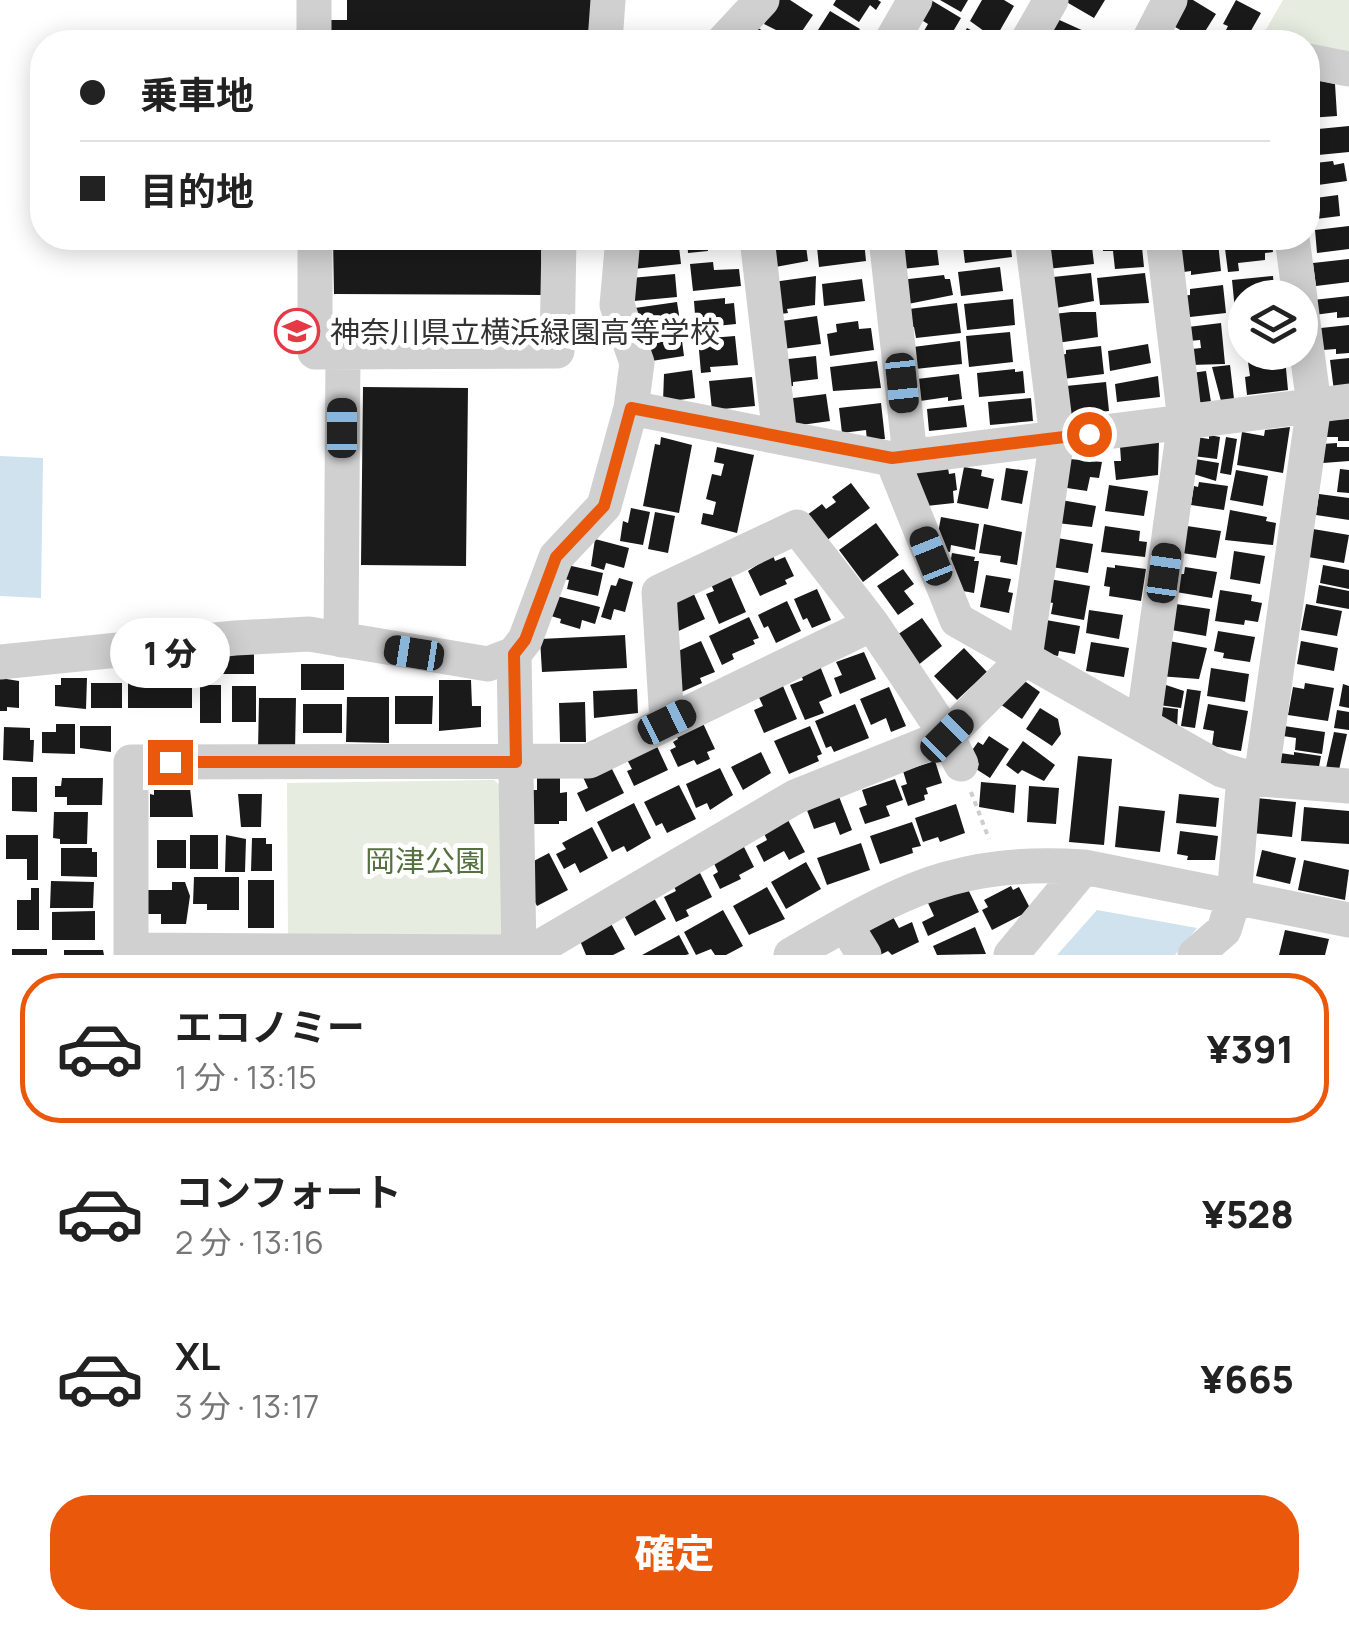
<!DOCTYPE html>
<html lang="ja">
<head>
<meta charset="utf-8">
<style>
	body { margin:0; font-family:Manrope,"Noto Sans JP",sans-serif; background:#f6f6f6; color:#222; height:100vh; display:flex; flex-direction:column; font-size:38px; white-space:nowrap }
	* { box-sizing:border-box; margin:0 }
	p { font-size:32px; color:#767676 }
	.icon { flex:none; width:55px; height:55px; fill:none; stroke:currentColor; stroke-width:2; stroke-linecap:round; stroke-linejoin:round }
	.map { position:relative; height:955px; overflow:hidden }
	.drawer { display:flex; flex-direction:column; background:#fff; flex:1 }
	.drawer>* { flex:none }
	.hud { position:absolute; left:30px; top:30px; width:1290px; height:220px; border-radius:40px; box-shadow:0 5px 25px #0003; display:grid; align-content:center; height:220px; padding:0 50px; background:#fff }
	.controls { position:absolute; left:1228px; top:280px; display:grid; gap:20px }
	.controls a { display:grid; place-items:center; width:90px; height:90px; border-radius:50%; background:#fff; box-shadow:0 5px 25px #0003; font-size:50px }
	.end { position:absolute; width:45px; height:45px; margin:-22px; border:12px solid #ea580c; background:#fff; box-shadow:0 0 0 5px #fff }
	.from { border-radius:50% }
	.bubble { position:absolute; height:70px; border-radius:35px; background:#fff; box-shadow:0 5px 25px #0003; font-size:32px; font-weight:800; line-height:70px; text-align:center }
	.car { position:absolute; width:30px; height:60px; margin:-30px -15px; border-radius:12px; box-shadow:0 0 8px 2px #0007; background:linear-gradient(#222 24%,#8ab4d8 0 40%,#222 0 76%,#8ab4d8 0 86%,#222 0) }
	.hud b { display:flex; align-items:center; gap:35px; height:95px; font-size:38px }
	.hud b+b { border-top:2px solid #e0e0e0 }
	.hud i { width:25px; height:25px; background:#222 }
	ul { padding:18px 0 0; list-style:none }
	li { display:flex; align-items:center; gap:30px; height:150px; margin:0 20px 15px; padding:0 30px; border:5px solid transparent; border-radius:40px }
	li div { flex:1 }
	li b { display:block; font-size:38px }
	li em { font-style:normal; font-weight:800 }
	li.on { border-color:#ea580c }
	li>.icon { width:90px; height:90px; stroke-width:1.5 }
	.cta { display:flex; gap:20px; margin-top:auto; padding:20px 50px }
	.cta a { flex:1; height:115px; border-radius:40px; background:#ea580c; color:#fff; font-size:40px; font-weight:800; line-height:115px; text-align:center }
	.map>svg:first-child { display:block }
</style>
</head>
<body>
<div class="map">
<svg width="1349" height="955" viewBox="0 0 1349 955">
	<rect width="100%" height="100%" fill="#fff"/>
	<path fill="#e6ecdf" d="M1283,0H1349V56L1308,48V42L1261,38Z
		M494,780L504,789L505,935L288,937L287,783Z"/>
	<path fill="#cfe2ee" d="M0,456L43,458L41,598L0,596Z
		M1097,910L1197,928L1175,955H1057Z"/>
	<path fill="#1a1a1a" d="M347,0H593V30H587V42H327V20H347Z
		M769,0H790L813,15L796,40L764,24L767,19Z
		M836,0H878L881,2L876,10L870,5L859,22L833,5Z
		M931,0L961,18L951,35L942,30L937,39L924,31L928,24L915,16Z
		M940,0H968L961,12Z
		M982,0H1004L1014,6L995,39L970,21Z
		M1063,0H1105L1094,18Z
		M1184,0H1193L1216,14L1199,41L1170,24Z
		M1236,0L1261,13L1248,36L1242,34L1239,39L1225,32L1228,26L1223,24Z
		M830,11L860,29L857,33L862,36L858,42H838L818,30Z
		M1055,18L1086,32L1079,42H1040Z
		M748,22L782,42H736Z
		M967,28L993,42H959Z
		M1308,78L1335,84L1337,116L1308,118Z
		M1349,126V152L1308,156V130Z
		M1333,161L1334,165L1344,163L1347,181L1318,185L1315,163Z
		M1338,195L1340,216L1308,220V199Z
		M1349,226V249L1317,253L1315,230Z
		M333,238H541L542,295L334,294Z
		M678,238L681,264L633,269L630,242Z
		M687,238H741V240L707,244L708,251L688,253Z
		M805,238L808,261L770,268L767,243Z
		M993,238H1010L1012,257L965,263L962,239Z
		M1074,238H1091L1094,264L1047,269L1044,241Z
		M1102,238H1124L1125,248L1142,247L1144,267L1115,269L1113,251H1103Z
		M1256,238H1271L1273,252L1265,253V260L1238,263L1239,271L1228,272L1224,241Z
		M936,240L939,265L902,269L894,245Z
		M864,241L866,261L819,267L817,247Z
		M1218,242L1221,271L1191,275V271L1176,273L1178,247Z
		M1349,259V282L1316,286L1313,263Z
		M713,262L714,270L739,269L741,286L693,291L690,264Z
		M1000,267L1003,291L961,296L958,272Z
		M1091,273L1094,301L1056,308L1053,277Z
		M1145,273L1149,303L1100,305L1097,278Z
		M675,274L677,297L634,301L631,278Z
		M944,275L945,279H950L953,295L903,305L900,280Z
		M816,276L815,305L787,309L788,313L774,315L766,283Z
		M1273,276L1274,289H1269L1270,298H1245V309L1235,310L1232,280Z
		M862,279L865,301L824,306L822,284Z
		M1223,285L1226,313L1181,318L1178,296L1190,295V289Z
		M1349,296V317L1337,318V312L1314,315L1313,300Z
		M725,298V304L734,303L736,324L696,328L694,301Z
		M1013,299L1015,325L967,330L964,304Z
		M677,302L681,328L638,333L635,308Z
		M957,303L961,333L916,338L914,327L904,328L901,310Z
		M1071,312H1096L1098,337L1057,343L1054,314Z
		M817,316L821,344L783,349L775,322Z
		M858,321L859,329L871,328L874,350L830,356L827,334L837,332L836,324Z
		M1221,323L1225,364L1190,365L1192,349L1201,348L1200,340L1189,341L1188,327Z
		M1349,325V353L1336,354V349L1323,350L1321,328Z
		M1010,332L1013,362L969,367L966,336Z
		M681,333L684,356L645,362L641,339Z
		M735,336L738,365L710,367L711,372L701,373L698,339Z
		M960,341L962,364L915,369L913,347Z
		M1148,344L1151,363L1110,371L1108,351Z
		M1101,346L1104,374L1063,379L1060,355L1066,354V350Z
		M816,356L818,379L793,382V386L782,387L779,360Z
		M1285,358L1288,390L1247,395L1245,377L1250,376L1248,362Z
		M1349,358V387L1334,391L1330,360Z
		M877,361L881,388L833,391L830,367Z
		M1230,365L1234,399L1221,401L1212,367Z
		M1015,369V372L1023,371L1025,393L979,397L977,373Z
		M692,370L695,398L663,402L664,374Z
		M1206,371L1211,402L1194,404L1191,373Z
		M959,374L962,399L948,401V397L920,401L917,379Z
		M1158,376L1160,397L1117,402L1115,384Z
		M752,377L755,406L712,410L709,381Z
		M1106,382L1109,411L1069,415L1066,386Z
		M363,387L468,388L466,566L361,565Z
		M826,394L830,421L794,426L785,399Z
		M1031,398L1033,421L990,425L988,402Z
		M881,403L885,439L867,441L866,430L842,433L839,408Z
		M964,405L967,427L929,431L927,409Z
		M1349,419V441H1338V437H1325L1324,420Z
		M1290,427L1283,473L1237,465L1242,432L1264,436L1265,430Z
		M1209,435L1220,437L1217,459L1193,456L1196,437L1209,439Z
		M661,437L692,445L679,513L643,506L655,444L660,445Z
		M1226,437L1237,439L1231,475L1220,473Z
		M1159,442L1158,475L1116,480L1114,461H1121L1120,446Z
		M1337,443V447H1349V461L1323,463L1322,444Z
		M717,447L754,455L737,533L701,524L703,513L713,515L716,502L706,499L712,474L721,476L724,464L714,462Z
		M1059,458L1102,462L1099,478L1090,477L1087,491L1054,486Z
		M1189,458L1219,463L1216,481L1187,472Z
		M964,467L982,470L981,476L994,479L988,509L957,503Z
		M948,468L949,474L955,473L957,490L953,491L954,503L917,507L913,472Z
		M1006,468L1028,471L1022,504L1001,500Z
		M1340,469L1349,470V493L1337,492Z
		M1236,470L1268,476L1263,506L1230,500Z
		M1199,482L1228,486L1224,510L1191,505L1194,486L1198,487Z
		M851,483L870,508L822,544L803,518L822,504L826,509L836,502L832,497Z
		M1109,485L1148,491L1144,516L1105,511Z
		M1319,494L1349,498V520L1316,515Z
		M1061,500L1096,506L1092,527L1057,523Z
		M631,508L650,512L643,545L620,541L623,521L628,523Z
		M1230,510L1267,517L1266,521L1276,523L1273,545L1225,540Z
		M655,512L675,516L668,553L648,549Z
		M941,517L979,524L975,550L951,545L950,552L935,549Z
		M876,523L899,555L863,582L839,550Z
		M984,524L1022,532L1017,565L1000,562L1001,556L979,553Z
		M1105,526L1140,531L1139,541L1147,542L1145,557L1101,552Z
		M1187,526L1221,531L1216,558L1175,552Z
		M1313,529L1349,535L1344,563L1308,557Z
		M1051,537L1093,544L1088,573L1046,566Z
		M595,539L629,548L624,568L606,563L604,570L591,566Z
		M1234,551L1265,556L1260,584L1230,579Z
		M952,553L975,557L974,561H979L974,593L946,588Z
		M773,555L775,561L785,557L794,576L785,580L787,584L760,596L748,571Z
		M567,565L603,573L598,596L567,589L569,580L564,579Z
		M1115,565L1146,569L1141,601L1109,596L1110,587L1104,586L1107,567L1115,568Z
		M1323,565L1349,570V589L1320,583Z
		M1185,567L1217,572L1212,598L1176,592L1180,574H1184Z
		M903,569L914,584L904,591L914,604L898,615L877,586Z
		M729,573L746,612L719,624L706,594L714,591L710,582Z
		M986,575L1011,579L1008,592L1013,593L1009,613L980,607Z
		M619,578L633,582L625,612L614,609L611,620L601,617L611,585L616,586Z
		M1049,579L1090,586L1084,620L1051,614L1053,603L1044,601Z
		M1319,585L1349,591V609L1316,603Z
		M817,589L831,620L812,628L807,618L803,620L794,599Z
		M1220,590L1252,595L1251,601L1262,603L1258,622L1245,620L1244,625L1215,621Z
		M693,592L705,619L672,634L666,605Z
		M557,596L600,607L595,624L582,620L580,629L560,623L561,619L551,616Z
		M787,601L801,631L776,643L768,626L764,628L758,615Z
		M1176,604L1210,609L1206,636L1171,630Z
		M1306,604L1342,611L1337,636L1301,630Z
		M1089,610L1123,615L1119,639L1086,633Z
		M749,617L759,638L753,640L755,644L732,654L734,659L722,665L709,636Z
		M922,618L942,646L917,666L891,639Z
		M1046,620L1080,626L1075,654L1059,651L1058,656L1035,652Z
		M1218,631L1255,637L1250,662L1223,658L1224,653L1214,651Z
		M625,635L627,668L542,672L540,639Z
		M701,641L715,672L700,678L702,683L677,694L669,655Z
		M1169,641L1207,648L1199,679L1158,676Z
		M1301,641L1338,648L1334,671L1297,664Z
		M1091,642L1129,648L1124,677L1086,671Z
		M964,648L987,672L957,700L934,676Z
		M223,652H254V674H223Z
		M864,652L876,679L840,694L834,678L842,675L836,662Z
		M301,664H344V690H301Z
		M820,666L832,696L819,702L824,713L805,720L790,685L803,680L801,674Z
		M1211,668L1249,674L1245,702L1207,696Z
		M128,673H192V708H128Z
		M1019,677L1040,692L1022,719L1000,704Z
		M0,678L19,681V708L7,707V711H0Z
		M61,678H87L86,709L55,706V685H61Z
		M780,679L797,719L764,733L754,710L763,706L755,689Z
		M439,680H471L472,706H481V727L439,731Z
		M91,683H122V708H91Z
		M1305,683L1334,688L1328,721L1288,715L1293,687L1304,689Z
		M1163,684L1184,691L1181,708L1159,705Z
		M1343,684L1349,686V708L1339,706Z
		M200,685H221V723H200Z
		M232,686H256V722H232Z
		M889,687L906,726L891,732L886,718L871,725L860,699Z
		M637,689L638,713L594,718L593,691Z
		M1187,689L1201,691L1195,728L1181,726Z
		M395,696H433L432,724H395Z
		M347,697H389V743L346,742Z
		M259,698H296L295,751L258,750Z
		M585,702L586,742H560L559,703Z
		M303,704H342V733H303Z
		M855,704L869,738L834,752L831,746L826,748L815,721Z
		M1208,704L1248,711L1241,751L1212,746L1214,731L1203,729Z
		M1162,707L1178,709L1177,729L1159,726Z
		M1040,708L1058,719L1061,734L1052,746L1026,729Z
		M1337,710L1349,712V730L1334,728Z
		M701,719L715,749L707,752L710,759L697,765L694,760L678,767L670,750L676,747L673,742L678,739L674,731Z
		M56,724H75V754L42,753V732H56Z
		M80,726H111V752L80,748Z
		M810,726L822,754L817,756L819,761L789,774L774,741Z
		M1284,726L1325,732L1322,754L1295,750L1296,738L1283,736Z
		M4,727L30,728V740H34L33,762L3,760Z
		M1334,732L1347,734L1339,770L1326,768Z
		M989,736L1009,749L990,778L976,769L979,764L968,756L978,742L983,745Z
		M654,740L668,770L634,786L627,771L632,769L625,756Z
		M1023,741L1055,765L1044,781L1022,770L1018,774L1006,765Z
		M761,752L771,773L743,790L731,767Z
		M1294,752L1321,756L1318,772L1278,766L1280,753L1294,755Z
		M1078,756L1112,759L1104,845L1069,842Z
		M935,761L942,783L926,788L928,794L924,795L925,800L908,806L901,786L907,784L903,771Z
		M611,767L624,793L586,812L577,793L588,788L583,777Z
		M720,768L733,795L710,810L707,803L696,808L686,784Z
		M12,777H37V812L12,811Z
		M62,778H103L102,805H67V797H55V786H61Z
		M537,778H560V793L567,792V821H559V824H525L524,790H537Z
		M895,779L903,800L886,806L890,816L865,824L859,808L867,805L862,790Z
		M981,782L1016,785L1014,813L979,807Z
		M679,785L696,819L667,833L662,823L656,826L644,802Z
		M1029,786L1059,788L1056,824L1027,822Z
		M154,788H190L193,817H150V794L154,795Z
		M238,794H262L261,827H241Z
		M838,794L852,830L840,835L835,822L814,829L805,805Z
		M1179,794L1219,798L1216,827L1176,823Z
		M1256,798L1296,802L1292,837L1252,833Z
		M634,803L651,838L627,852L624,846L612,852L597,822Z
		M956,804L965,833L940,842L938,837L923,842L915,818Z
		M1119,806L1165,811L1160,852L1115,847Z
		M1304,807L1349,811V844L1301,841Z
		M54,812H88L87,844H60V839L53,838Z
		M788,820L805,852L789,860L784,851L764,862L756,846L767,840L763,831Z
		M912,822L921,846L912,848L913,853L880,864L870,836Z
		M592,827L608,858L580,873L575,863L564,869L556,854L566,849L562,843Z
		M1180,831L1218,836L1215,860H1187L1188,856L1177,854Z
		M6,835H38V880H27V859H6Z
		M190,835H218V869H190Z
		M226,835L246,839L245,872H225Z
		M252,838H266V844H272V871H251Z
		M157,840H186V868H157Z
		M861,843L870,870L827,885L817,858Z
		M743,845L754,867L739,875L741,879L720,889L713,875L718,872L711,857Z
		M61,848H92V852H97V877L61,876Z
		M1262,850L1296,858L1290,884L1256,876Z
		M549,853L568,890L537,906L521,876L530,863Z
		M1304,860L1349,870L1345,900L1298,890Z
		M806,862L821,889L786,909L771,882Z
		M696,865L712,897L686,910L689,916L676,922L664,897L676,891L670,878Z
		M194,877H239V910H207V904H193Z
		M248,880H274V928H248Z
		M51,881L94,882L93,908H50Z
		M172,882H185L190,896L186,924H161V914H147V890H172Z
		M966,885L979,912L928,936L922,922L934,916L928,903Z
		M1011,886L1013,890L1019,887L1031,910L992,930L982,910L988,907L984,900Z
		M767,887L785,919L749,935L733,906Z
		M31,888H39V930H17V900H31Z
		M650,891L666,919L635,936L620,908Z
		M723,910L743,946L726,955H715L711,949L696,955L684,932Z
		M95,911V940H52V912Z
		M892,915L899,928L912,922L919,942L892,955L888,951L880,955L866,926Z
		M609,920L625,949L613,955H586L578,936Z
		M975,927L986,954L937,955L933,946Z
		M1285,930L1329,939L1325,955H1279Z
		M679,935L689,954L686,955H642Z
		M12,949H47V955H12Z
		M64,950H103L104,955H64Z"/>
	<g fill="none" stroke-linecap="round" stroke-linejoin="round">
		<path stroke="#cdcdcd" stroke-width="4" stroke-dasharray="5 5" stroke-linecap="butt" d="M971,792L989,839"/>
		<path stroke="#d0d0d0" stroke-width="35" d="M314,0V42
			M605,42L608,0
			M723,42L762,0
			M891,42L915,0
			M1027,42L1051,0
			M1148,42L1170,0
			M1308,61L1349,69
			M315,238V352L557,351L559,238
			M757,238L780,437
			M886,238L910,456
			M1292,238L1300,298
			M631,408L892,459L1349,401
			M892,459L957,620L1222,770L1249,778L1349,786
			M341,640L343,352
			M0,662L235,638L309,634L488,664L514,654
			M667,722L659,592L797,527L872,624L947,736L961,764
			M1143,725L1185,421L1163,238
			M1261,779L1314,405L1300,300
			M845,924L864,955
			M131,950L518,952L538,948L795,797L947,736L1025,658L1057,438L1032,238
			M131,955V762L589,761L872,624
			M519,955L514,654L525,640L556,557L604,506L631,408L637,363L617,305L623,238
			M791,955C900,892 954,859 1084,867L1349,920
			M1011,955L1084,867
			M1195,955L1224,930L1234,898L1244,776"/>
	</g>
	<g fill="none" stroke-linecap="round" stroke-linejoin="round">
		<path stroke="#ea580c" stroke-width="12" d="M170,762H516L514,654L525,640L556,557L604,506L631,408L892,458L1089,434"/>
	</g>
	<defs>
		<symbol id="school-ring" viewBox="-11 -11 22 22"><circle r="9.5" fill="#fff" stroke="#e63946" stroke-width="1.5"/><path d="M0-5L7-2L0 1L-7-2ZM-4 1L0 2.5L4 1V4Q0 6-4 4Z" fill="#e63946"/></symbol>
	</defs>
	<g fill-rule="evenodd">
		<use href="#school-ring" x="272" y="306" width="50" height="50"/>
	</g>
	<g text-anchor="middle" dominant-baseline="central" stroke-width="10" stroke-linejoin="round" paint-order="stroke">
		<g font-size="30" fill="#333" stroke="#fff" text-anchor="start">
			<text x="330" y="331">神奈川県立横浜緑園高等学校</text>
		</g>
		<g font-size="30" fill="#56703f" stroke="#fff">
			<text x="425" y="860">岡津公園</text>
		</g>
	</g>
</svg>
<div class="controls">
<a><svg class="icon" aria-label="layers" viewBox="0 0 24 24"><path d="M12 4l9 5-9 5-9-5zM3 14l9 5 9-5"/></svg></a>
</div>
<i class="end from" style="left:1089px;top:434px"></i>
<i class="end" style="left:170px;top:762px"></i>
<div class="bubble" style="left:110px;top:618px;width:120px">1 分</div>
<i class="car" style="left:902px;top:383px;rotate:174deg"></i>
<i class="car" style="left:342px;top:428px;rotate:0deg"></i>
<i class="car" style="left:931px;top:556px;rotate:338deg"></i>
<i class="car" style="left:1164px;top:573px;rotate:8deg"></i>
<i class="car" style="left:414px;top:653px;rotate:279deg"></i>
<i class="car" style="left:667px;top:722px;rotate:64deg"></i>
<i class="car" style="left:947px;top:736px;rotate:45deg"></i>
<div class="hud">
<b><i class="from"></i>乗車地</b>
<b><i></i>目的地</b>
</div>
</div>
<section class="drawer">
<ul>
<li class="on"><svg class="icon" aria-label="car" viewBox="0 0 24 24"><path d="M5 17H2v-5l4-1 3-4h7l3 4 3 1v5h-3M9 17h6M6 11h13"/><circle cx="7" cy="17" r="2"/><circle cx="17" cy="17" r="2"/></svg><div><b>エコノミー</b><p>1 分 · 13:15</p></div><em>¥391</em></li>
<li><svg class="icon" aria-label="car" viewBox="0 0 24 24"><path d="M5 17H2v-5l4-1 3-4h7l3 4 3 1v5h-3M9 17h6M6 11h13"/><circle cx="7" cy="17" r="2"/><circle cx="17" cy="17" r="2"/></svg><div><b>コンフォート</b><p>2 分 · 13:16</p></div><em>¥528</em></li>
<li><svg class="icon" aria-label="car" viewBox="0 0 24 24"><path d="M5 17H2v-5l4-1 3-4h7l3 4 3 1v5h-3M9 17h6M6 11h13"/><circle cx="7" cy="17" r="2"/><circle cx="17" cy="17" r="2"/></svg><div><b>XL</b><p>3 分 · 13:17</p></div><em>¥665</em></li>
</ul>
<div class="cta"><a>確定</a></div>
</section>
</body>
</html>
